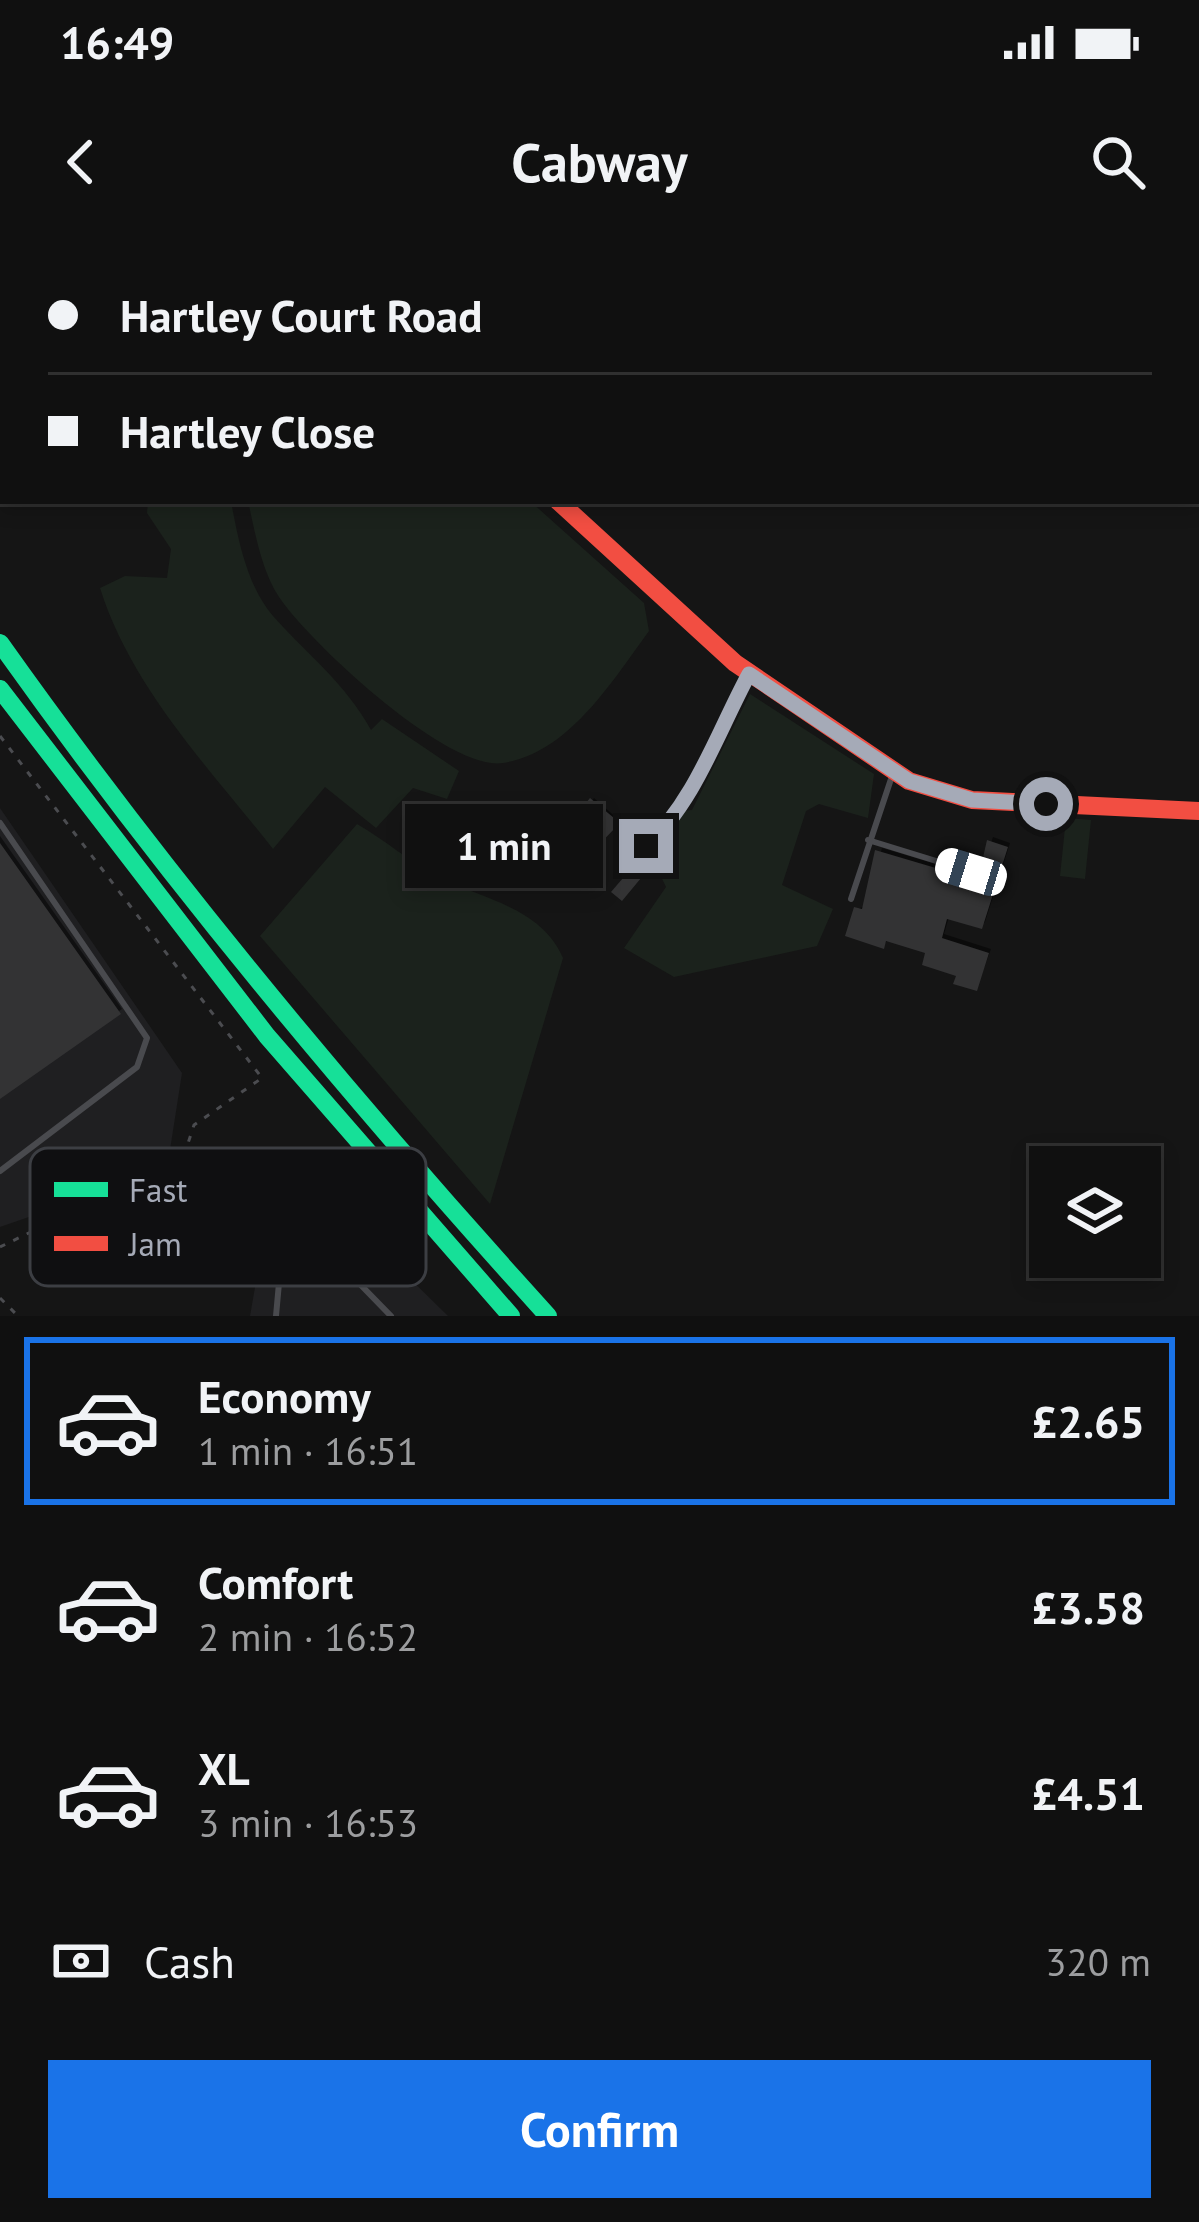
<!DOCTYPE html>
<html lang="en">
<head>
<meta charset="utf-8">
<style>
	body { margin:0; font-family:"PT Sans",sans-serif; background:#191919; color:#f1f3f6; height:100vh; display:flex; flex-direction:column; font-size:45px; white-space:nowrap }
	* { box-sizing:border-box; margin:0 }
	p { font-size:39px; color:#9c9d9f }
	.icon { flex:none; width:66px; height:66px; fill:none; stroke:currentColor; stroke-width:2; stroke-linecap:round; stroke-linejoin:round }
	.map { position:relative; height:1076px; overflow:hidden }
	.details { display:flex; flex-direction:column; background:#101010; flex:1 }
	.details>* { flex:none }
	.banner { position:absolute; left:0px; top:0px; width:1200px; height:264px; box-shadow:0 6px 18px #0003,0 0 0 3px #303030; display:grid; align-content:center; height:264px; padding:0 48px; background:#101010 }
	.controls { position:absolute; left:1029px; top:906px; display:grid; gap:24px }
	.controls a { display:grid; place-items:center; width:132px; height:132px; border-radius:0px; background:#101010; box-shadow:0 6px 18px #0003,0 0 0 3px #303030; font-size:60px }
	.end { position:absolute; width:54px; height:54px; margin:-27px; border:15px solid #a5aab7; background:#111; box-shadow:0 0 0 6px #111 }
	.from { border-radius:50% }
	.bubble { position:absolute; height:84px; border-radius:0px; background:#101010; box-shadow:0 6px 18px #0003,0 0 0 3px #303030; font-size:39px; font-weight:800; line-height:84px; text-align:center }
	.car { position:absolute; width:36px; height:72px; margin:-36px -18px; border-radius:15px; box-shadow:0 0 9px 3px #0007; background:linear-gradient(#fff 24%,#345 0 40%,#fff 0 76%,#345 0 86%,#fff 0) }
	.banner b { display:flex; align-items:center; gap:42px; height:114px; font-size:45px }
	.banner b+b { border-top:3px solid #303030 }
	.banner i { width:30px; height:30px; background:#f1f3f6 }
	ul { padding:21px 0 0; list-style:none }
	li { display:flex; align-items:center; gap:36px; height:168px; margin:0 24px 18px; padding:0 24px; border:6px solid transparent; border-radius:0px }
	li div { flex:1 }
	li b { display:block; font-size:45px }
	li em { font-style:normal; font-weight:800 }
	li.current { border-color:#1a73e8 }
	li>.icon { width:108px; height:108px; stroke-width:1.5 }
	.pay { display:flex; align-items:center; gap:30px; height:132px; padding:0 48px; font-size:45px }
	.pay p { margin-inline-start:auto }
	.button { display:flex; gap:24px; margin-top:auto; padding:24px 48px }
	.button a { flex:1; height:138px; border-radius:0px; background:#1a73e8; color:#fff; font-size:48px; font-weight:800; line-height:138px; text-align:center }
	.status { display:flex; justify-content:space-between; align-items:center; height:84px; padding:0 60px; background:#101010; direction:ltr }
	.status svg { height:33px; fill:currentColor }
	header { display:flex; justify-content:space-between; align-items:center; height:156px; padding:0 48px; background:#101010; font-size:54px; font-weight:800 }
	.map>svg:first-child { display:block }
</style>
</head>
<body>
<div class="status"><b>16:49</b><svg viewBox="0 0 49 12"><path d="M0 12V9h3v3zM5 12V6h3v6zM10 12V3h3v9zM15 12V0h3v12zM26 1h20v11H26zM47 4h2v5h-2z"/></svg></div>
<header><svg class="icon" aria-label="back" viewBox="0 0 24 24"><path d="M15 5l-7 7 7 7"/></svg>Cabway<svg class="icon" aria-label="search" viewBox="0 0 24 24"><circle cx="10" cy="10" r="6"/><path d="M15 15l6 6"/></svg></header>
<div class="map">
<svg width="1199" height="1076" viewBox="0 0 1199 1076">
	<rect width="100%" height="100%" fill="#151515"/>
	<path fill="#1f1f21" d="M0,568L182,833L167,929L0,987Z
		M279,1000L384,1013L448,1076H250L257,1036Z"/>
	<path fill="#1b221c" d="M148,261H231C238,299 247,346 273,376C307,414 346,444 371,490L382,479L459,531L447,559L413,548L376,588L325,547L273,609C209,528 131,447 100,348L125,336L167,338L171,309L147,273Z
		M248,261H530L644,363L649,391C613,440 569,513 503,523C448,532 309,402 279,357C261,330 255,292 248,261Z
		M750,454L874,534L868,578L819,564L806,571L782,645L833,669L817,706L674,737L624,708L666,647L651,616L677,571L692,570Z
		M1066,578L1091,580L1085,639L1060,636Z
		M357,584C385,600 410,622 438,637C482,659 541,667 563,718L490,964L260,696Z"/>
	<path fill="#0007" d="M594,558L619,580L581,619L597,632L591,639L572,623L587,604L569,589Z
		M0,596L122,769L0,856Z
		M993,597L1010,603L985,682L981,686L949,677L944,694L991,709L977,747L929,711L887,701L883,705L857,669L866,666L882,608L979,637Z"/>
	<path fill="#333334" d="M590,558L620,583L582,622L598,635L592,643L567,624L583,604L565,589Z
		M987,600L1008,607L982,689L947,679L942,698L989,713L977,751L953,744L956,736L922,725L925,713L886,701L884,709L845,696L854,667L862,669L875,610L973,639L979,635Z
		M0,603L121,774L0,859Z
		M440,606L483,622L471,647L429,626Z
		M497,608L511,613L507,628L527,634L525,641L519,640L517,646L507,643L509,637L490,632Z
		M635,624L646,632L622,661L611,652Z"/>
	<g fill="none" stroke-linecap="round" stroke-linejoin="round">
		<path stroke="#4b4c50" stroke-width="3" stroke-dasharray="6 9" stroke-linecap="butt" d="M0,496L262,838L194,885L171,955L147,950L103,957L0,1007
			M0,1058L18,1076"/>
		<path stroke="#494a4e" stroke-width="6" d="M0,583L147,798L137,827L0,931
			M868,600L972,632
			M646,606C695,563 717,493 747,437
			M851,659L892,536
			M276,1076L280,1032L289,1019L353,1037L391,1076"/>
		<path stroke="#16e098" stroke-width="18" d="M281,0L282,3
			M0,403C168,640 353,861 548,1076
			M0,449L267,796L511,1076"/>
		<path stroke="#f24e42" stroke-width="18" d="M558,261L735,423L909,541L972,560L1199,571"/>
	</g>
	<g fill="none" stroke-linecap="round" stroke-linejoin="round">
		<path stroke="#a5aab7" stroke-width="15" d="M646,606C695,562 718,491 749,434L909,541L972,560L1046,564"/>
	</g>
	<rect x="30" y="908" width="396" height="138" rx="18" fill="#0f0f11" stroke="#3c3e43" stroke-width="3"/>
	<rect x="54" y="942" width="54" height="15" fill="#16e098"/>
	<rect x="54" y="996" width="54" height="15" fill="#f24e42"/>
	<g font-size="33" fill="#a5aab7">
		<text x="129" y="962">Fast</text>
		<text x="129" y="1016">Jam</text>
	</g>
</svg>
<div class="controls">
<a><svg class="icon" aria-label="layers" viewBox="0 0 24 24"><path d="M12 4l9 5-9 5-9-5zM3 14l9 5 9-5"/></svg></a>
</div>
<i class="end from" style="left:1046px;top:564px"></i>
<i class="end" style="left:646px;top:606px"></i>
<div class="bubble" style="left:405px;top:564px;width:198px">1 min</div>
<i class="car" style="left:971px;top:632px;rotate:287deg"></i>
<div class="banner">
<b><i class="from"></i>Hartley Court Road</b>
<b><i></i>Hartley Close</b>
</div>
</div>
<section class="details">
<ul>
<li class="current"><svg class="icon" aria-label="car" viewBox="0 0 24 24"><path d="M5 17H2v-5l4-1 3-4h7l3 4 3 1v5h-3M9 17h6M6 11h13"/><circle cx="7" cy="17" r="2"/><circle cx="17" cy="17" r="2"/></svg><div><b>Economy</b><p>1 min · 16:51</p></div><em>£2.65</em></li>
<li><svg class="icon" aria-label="car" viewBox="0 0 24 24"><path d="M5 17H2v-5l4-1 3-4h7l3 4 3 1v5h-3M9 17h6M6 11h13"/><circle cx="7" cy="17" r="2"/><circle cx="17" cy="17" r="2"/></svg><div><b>Comfort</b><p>2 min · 16:52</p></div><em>£3.58</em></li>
<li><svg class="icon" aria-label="car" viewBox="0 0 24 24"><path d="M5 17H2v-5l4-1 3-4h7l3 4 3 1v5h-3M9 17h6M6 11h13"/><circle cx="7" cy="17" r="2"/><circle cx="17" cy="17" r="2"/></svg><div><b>XL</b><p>3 min · 16:53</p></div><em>£4.51</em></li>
</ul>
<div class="pay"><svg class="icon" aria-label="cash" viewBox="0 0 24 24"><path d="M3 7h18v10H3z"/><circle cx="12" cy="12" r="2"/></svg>Cash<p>320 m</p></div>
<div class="button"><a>Confirm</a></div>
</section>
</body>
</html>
